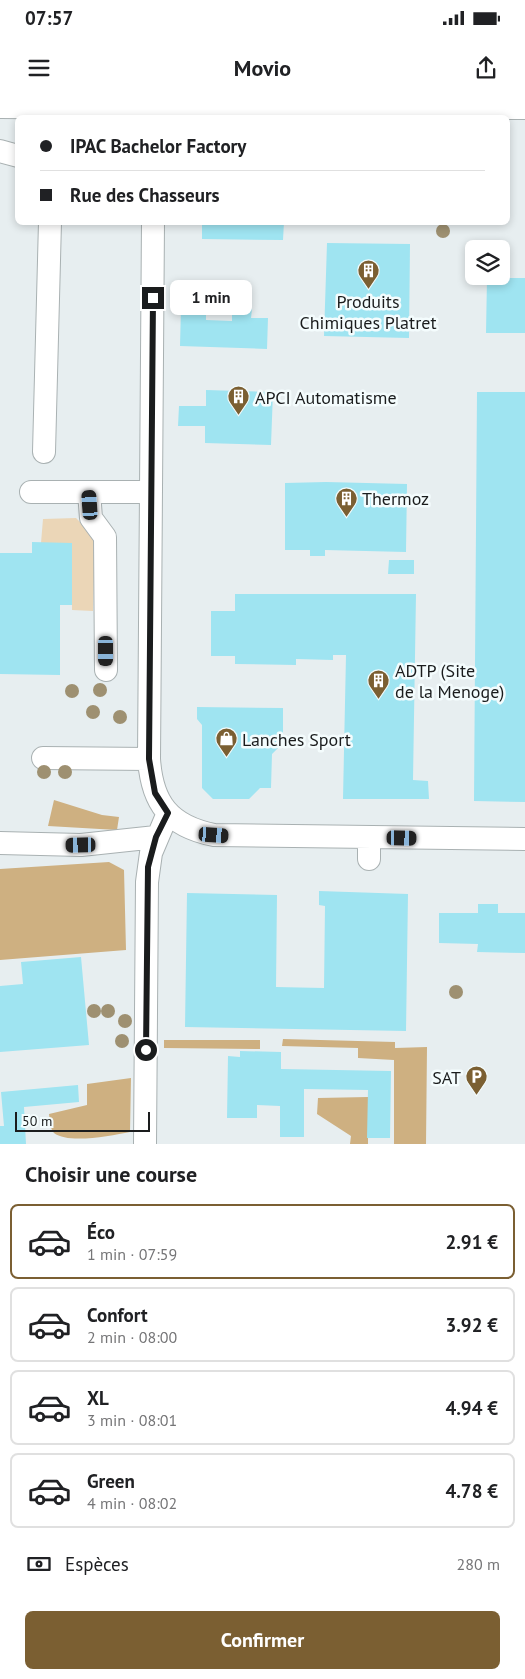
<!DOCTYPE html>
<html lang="fr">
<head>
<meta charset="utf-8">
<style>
	body { margin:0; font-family:"PT Sans",sans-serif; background:#f6f6f6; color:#202124; height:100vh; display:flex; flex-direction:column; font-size:19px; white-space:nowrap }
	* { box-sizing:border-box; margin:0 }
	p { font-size:16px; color:#757577 }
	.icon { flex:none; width:28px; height:28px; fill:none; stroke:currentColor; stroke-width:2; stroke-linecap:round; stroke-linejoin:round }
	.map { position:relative; height:1044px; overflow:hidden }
	.details { display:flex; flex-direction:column; background:#fff; flex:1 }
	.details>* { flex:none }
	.top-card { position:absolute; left:15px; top:15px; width:495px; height:110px; border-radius:8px; box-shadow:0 2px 8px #0003; display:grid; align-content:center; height:110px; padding:0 25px; background:#fff }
	.buttons { position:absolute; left:465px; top:140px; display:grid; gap:10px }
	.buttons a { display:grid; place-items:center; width:45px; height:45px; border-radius:8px; background:#fff; box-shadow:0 2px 8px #0003; font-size:25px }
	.scale { position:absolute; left:15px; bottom:12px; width:135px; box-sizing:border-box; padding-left:5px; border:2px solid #1a1c1d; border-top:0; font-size:14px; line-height:18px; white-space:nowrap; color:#1a1c1d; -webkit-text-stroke:4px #f4fcfd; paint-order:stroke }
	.end { position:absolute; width:22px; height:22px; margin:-11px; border:6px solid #1a1c1d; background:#fff; box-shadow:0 0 0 2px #fff }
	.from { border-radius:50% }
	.bubble { position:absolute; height:35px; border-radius:8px; background:#fff; box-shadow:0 2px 8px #0003; font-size:16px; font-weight:600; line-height:35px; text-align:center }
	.car { position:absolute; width:15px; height:30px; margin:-15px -8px; border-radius:6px; box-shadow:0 0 4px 1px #0007; background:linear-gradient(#222 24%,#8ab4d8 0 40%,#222 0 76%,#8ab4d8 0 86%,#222 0) }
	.top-card b { display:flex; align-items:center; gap:18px; height:48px; font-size:19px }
	.top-card b+b { border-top:1px solid #e0e0e0 }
	.top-card i { width:12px; height:12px; background:#202124 }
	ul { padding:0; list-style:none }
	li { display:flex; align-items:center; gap:15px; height:75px; margin:0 10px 8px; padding:0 15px; border:2px solid #e0e0e0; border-radius:8px }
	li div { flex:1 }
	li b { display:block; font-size:19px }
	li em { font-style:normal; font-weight:600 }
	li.active { border-color:#7b5f32 }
	li>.icon { width:45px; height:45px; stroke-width:1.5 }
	h2 { padding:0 25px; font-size:22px; line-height:60px }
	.pay { display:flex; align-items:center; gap:12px; height:55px; padding:0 25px; font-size:19px }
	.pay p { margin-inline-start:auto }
	.cta { display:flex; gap:10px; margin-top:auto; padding:10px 25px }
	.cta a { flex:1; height:58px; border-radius:8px; background:#7b5f32; color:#fff; font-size:20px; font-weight:600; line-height:58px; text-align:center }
	.status { display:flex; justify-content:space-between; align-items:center; height:35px; padding:0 25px; background:#fff; direction:ltr }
	.status svg { height:14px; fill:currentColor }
	header { display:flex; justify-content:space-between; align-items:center; height:65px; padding:0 25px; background:#fff; font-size:22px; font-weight:600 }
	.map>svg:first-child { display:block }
</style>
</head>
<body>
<div class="status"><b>07:57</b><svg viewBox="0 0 49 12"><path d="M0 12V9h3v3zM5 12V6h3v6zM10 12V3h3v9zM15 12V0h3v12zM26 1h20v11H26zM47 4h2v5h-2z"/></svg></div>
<header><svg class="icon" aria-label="menu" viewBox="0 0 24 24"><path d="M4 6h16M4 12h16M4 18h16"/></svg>Movio<svg class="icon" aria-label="share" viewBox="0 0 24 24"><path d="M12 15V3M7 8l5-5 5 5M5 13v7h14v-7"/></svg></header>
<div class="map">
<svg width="525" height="1044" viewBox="0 0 525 1044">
	<rect width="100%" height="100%" fill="#e7eef0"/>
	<path fill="#ebd6b7" d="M76,418L95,437L93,511L72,510V443H41L43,419Z"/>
	<path fill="#ceb081" d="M54,700L102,715L119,717L117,730L48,726Z
		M109,762L124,770L126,850L0,860V769Z
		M283,939L395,942V948L427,947L426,1044H394V960L358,958V948L282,946Z
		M164,940H260V949L164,948Z
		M131,978L130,1032C110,1036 68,1044 54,1033C50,1029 50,1020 49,1014L87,1005V984Z
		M368,997V1044H350L351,1036L317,1014L318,998Z"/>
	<path fill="#9fe4f1" d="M202,122H284L283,140L202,139Z
		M327,143L410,144L409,238L324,236Z
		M487,178H525V233H486Z
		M181,207L206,208V220L232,221V208L252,209L251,218H268L267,249L180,246Z
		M206,290L273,292L271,345L205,343V326H178L179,306H206Z
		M477,292H525V702L474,701Z
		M326,382L407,384L406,452L325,450V456H310V450H285V383Z
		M32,442L72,443V505H60V575L0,574V453H32Z
		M389,460H414V474H388Z
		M235,494H416L413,680L428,681L429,699H343L346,555H333V560L296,559V565L235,564V556H211V511H235Z
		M197,607L283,608V643L272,654L271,688H260L249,699H213L202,688V625L197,619Z
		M319,791L408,794L406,931L185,927L187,793L277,795L276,887L324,888L325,806L319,805Z
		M478,804H498V813H525V853L477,852L478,844L439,843V813H478Z
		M81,857L89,945L0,952V886L23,884L21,862Z
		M240,951L281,952V969L391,971L390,1038H367L368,990L304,989V1037H280V1006L257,1005V1018H227L228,956L240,957Z
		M78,985L79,1002L24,1007L26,1044H0V1026H4L1,992Z"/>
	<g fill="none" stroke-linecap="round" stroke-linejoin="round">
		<defs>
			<path id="minor" d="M0,7L386,10L429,8H525
				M0,51L18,56
				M153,122L149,659C152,703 169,726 214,735L525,739
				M44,352L50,122
				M31,392H151
				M89,392L91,418L105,437L106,570
				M43,658L149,659
				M369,737V759
				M0,743L81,745L156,737
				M145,1044L147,782L151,753L168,713"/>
		</defs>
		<use href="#minor" stroke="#a9b1b2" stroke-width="24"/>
		<use href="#minor" stroke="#fff" stroke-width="22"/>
	</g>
	<g fill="#9e9071">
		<circle cx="443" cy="131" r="7"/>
		<circle cx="100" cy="590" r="7"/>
		<circle cx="72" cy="591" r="7"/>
		<circle cx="93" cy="612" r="7"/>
		<circle cx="120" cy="617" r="7"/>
		<circle cx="44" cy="672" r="7"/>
		<circle cx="65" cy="672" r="7"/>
		<circle cx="456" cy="892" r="7"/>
		<circle cx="94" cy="911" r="7"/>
		<circle cx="108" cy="911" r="7"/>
		<circle cx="125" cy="921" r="7"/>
		<circle cx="122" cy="941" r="7"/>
	</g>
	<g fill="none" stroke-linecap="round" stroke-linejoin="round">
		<path stroke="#1a1c1d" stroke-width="6" d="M146,950L148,767L156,737L168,713L155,693L149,659L153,198"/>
	</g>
	<defs>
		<symbol id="building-pin" viewBox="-11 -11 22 30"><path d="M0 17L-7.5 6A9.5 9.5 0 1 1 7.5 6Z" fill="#7b5f32" stroke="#f4fcfd"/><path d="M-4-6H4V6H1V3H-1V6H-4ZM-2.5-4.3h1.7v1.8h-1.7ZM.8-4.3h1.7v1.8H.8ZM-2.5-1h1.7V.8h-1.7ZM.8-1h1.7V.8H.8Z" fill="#fff"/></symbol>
		<symbol id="shop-pin" viewBox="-11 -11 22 30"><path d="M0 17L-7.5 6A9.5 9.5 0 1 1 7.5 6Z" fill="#7b5f32" stroke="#f4fcfd"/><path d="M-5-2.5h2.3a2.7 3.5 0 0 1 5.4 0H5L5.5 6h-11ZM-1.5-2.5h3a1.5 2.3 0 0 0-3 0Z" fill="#fff"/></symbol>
		<symbol id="parking-pin" viewBox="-11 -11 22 30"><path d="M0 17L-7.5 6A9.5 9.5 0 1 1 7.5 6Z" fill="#7b5f32" stroke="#f4fcfd"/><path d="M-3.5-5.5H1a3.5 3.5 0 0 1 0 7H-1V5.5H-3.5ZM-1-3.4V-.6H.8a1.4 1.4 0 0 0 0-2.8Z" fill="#fff"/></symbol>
	</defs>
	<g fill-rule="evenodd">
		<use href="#building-pin" x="356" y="158" width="25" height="34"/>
		<use href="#building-pin" x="226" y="284" width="25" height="34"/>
		<use href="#building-pin" x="334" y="386" width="25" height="34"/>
		<use href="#building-pin" x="366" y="568" width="25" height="34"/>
		<use href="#shop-pin" x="214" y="626" width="25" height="34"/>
		<use href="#parking-pin" x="464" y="964" width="25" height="34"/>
	</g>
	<g text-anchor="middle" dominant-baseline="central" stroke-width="5" stroke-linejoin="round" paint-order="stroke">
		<g font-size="18" fill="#1a1c1d" stroke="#f4fcfd" text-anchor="start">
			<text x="368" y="201" text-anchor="middle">Produits<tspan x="368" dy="21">Chimiques Platret</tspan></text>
			<text x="255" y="297">APCI Automatisme</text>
			<text x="362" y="398">Thermoz</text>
			<text x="395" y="570">ADTP (Site<tspan x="395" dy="21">de la Menoge)</tspan></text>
			<text x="242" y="639">Lanches Sport</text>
			<text x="461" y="977" text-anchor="end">SAT</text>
		</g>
	</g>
</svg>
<div class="buttons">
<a><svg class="icon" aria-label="layers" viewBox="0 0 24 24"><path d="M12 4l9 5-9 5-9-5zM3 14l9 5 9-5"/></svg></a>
</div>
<div class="scale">50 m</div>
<i class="end from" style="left:146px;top:950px"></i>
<i class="end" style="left:153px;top:198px"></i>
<div class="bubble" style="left:170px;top:180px;width:82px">1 min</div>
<i class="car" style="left:90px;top:405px;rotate:356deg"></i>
<i class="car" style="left:106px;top:551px;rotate:180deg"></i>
<i class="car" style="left:214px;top:735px;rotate:94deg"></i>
<i class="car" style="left:402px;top:738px;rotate:91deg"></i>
<i class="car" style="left:81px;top:745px;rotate:269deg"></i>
<div class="top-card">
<b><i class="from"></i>IPAC Bachelor Factory</b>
<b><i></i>Rue des Chasseurs</b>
</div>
</div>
<section class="details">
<h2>Choisir une course</h2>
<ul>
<li class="active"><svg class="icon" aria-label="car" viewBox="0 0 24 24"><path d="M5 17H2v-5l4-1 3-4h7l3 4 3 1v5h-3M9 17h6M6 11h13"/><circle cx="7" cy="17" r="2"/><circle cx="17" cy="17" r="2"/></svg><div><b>Éco</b><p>1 min · 07:59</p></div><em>2.91 €</em></li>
<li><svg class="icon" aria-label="car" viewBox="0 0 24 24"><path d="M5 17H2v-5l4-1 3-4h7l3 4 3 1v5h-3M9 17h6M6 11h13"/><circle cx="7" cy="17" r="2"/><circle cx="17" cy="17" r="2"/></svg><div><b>Confort</b><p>2 min · 08:00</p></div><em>3.92 €</em></li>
<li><svg class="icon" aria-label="car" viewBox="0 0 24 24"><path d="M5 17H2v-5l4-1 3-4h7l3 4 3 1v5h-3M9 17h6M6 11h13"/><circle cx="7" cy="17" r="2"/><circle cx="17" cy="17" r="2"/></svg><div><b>XL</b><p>3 min · 08:01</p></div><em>4.94 €</em></li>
<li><svg class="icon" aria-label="car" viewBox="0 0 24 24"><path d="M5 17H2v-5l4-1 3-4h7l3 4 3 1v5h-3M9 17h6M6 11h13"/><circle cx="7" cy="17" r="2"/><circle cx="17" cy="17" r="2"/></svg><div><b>Green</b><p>4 min · 08:02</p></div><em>4.78 €</em></li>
</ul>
<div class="pay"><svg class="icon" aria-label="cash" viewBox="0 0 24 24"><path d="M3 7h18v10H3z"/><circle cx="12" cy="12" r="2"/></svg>Espèces<p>280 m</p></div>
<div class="cta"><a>Confirmer</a></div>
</section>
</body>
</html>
